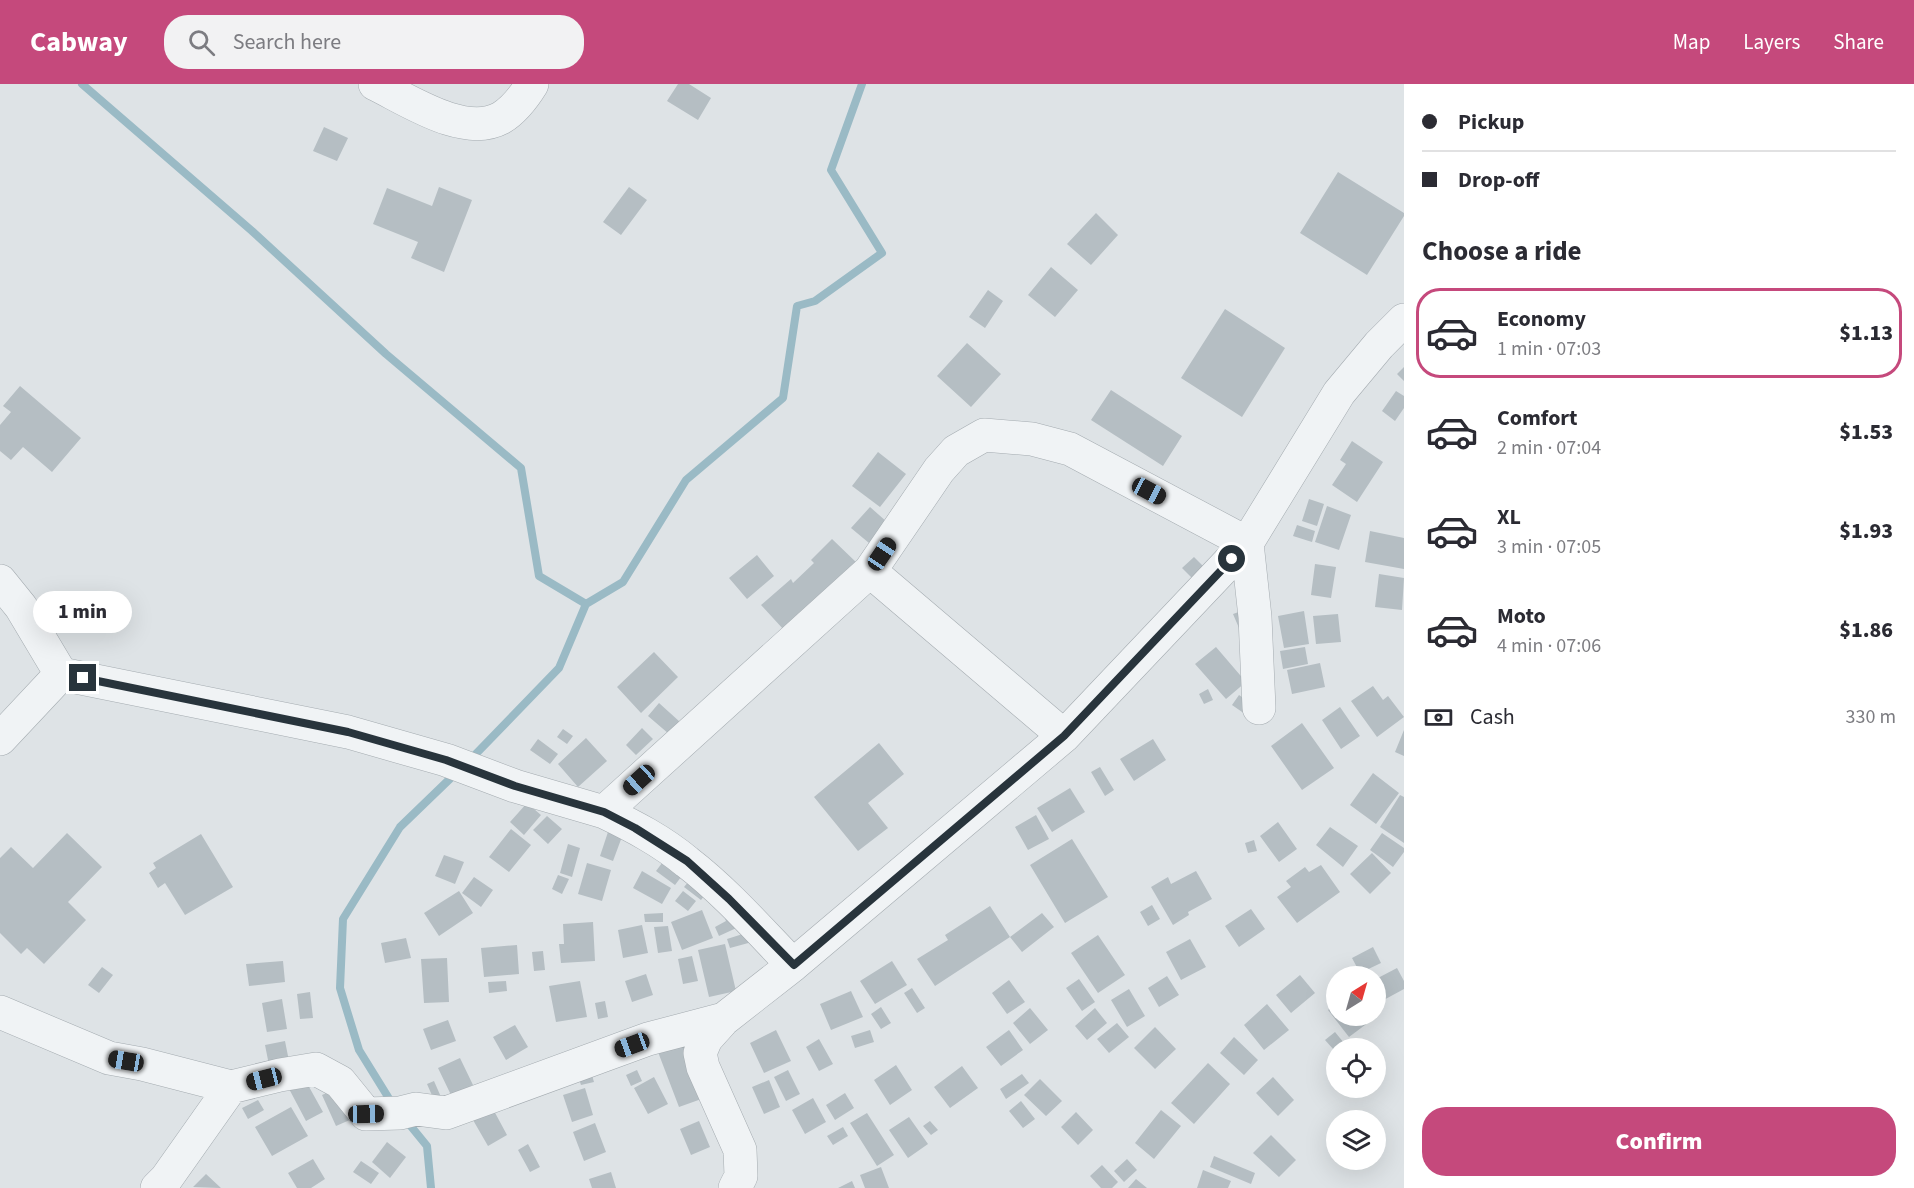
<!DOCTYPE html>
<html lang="en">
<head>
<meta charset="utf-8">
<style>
	body { margin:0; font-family:"Source Sans 3",sans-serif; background:#f2f2f3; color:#2b2b33; height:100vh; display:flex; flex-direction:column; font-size:22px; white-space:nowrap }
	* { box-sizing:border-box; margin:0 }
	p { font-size:20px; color:#7c7c81 }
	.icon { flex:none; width:33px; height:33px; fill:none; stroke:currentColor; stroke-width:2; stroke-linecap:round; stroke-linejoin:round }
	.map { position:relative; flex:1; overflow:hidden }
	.sheet { display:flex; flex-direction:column; background:#fff; width:510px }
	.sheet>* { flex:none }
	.guide { display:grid; align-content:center; height:132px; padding:0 18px; background:#fff }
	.needle { width:39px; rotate:37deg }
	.tools { position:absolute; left:1326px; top:882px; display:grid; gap:12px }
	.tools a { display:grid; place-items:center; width:60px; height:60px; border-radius:50%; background:#fff; box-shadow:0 6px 24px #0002; font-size:30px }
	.end { position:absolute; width:27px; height:27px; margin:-14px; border:8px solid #28343c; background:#fff; box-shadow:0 0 0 3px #fff }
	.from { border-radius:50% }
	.bubble { position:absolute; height:42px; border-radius:21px; background:#fff; box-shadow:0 6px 24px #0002; font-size:20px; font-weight:800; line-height:42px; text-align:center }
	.car { position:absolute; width:18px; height:36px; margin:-18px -9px; border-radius:8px; box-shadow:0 0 4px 2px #0007; background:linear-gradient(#222 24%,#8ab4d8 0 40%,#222 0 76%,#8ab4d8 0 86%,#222 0) }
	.guide b { display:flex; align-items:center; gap:21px; height:57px; font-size:22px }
	.guide b+b { border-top:2px solid #e1e1e2 }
	.guide i { width:15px; height:15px; background:#2b2b33 }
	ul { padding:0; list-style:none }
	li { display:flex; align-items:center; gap:18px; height:90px; margin:0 12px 9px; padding:0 6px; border:3px solid transparent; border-radius:24px }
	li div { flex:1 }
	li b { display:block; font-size:22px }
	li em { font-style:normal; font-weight:800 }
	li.current { border-color:#c5497c }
	li>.icon { width:54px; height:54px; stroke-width:1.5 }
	h2 { padding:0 18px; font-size:27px; line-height:72px }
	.pay { display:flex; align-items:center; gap:15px; height:66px; padding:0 18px; font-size:22px }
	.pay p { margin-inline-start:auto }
	.action { display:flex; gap:12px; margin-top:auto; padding:12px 18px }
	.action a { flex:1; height:69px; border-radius:24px; background:#c5497c; color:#fff; font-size:24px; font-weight:800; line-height:69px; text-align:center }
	header { display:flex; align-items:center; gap:36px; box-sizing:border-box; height:84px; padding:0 30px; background:#c5497c; color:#fff }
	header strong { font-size:28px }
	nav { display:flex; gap:33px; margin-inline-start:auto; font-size:21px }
	.search { width:420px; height:54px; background:#f2f2f3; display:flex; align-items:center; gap:15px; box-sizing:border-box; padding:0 21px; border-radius:24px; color:#7c7c81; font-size:22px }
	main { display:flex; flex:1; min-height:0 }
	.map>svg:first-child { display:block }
</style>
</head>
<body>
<header>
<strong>Cabway</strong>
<div class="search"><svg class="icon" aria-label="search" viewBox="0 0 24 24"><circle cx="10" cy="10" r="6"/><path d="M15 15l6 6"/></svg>Search here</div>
<nav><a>Map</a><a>Layers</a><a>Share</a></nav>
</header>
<main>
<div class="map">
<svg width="1404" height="1104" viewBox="0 0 1404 1104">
	<rect width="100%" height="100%" fill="#dee3e6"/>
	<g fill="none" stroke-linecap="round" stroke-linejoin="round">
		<path stroke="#9abac5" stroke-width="8" d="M82,0L252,147L386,270L521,384L539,492L586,520
			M469,677L559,584L586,520L623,498L686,396L783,314L797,222L815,217L882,169L831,86L862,0
			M393,1021L359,966L340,904L343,835L400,743L457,688
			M405,1035L427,1062L431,1104"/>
	</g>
	<path fill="#b5bec3" d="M678,0H689L711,14L698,36L667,17Z
		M324,43L348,54L337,77L313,67Z
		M1338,88L1404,129V132L1367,191L1300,149Z
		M439,103L472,116L444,188L411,174L418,158L373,140L387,104L432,122Z
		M629,103L647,116L621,151L603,138Z
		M1096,129L1118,151L1091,181L1067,160Z
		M1051,183L1078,206L1055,233L1028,211Z
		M988,206L1003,217L985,244L969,233Z
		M1225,225L1285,264L1242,333L1181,294Z
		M967,259L1001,290L971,323L937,292Z
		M1404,283V297L1397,290Z
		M20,302L81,354L52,388L23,363L11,376L0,367V341L11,328L3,322Z
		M1111,306L1182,352L1163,382L1091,336Z
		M1396,307L1404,312V324L1395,337L1382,327Z
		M1352,357L1383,378L1357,418L1332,401L1346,380L1340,376Z
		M878,368L906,390L880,423L852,402Z
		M1309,415L1324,420L1317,442L1302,437Z
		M1327,422L1351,431L1339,466L1315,458Z
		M870,423L887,438L869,459L851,444Z
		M1297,441L1315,447L1312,458L1293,452Z
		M1370,447L1404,454V485L1365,478Z
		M832,455L858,480L784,546L761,521L791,495L793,499L814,479L811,476Z
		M757,471L774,492L747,515L729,494Z
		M1194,473L1210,489L1199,501L1182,484Z
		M1315,480L1336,483L1331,514L1311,511Z
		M1379,490L1404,494L1402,526L1375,523Z
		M1247,525L1252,539L1239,544L1233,530Z
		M1304,527L1309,560L1284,564L1278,532Z
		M1338,530L1341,558L1316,560L1313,532Z
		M1216,563L1246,598L1226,615L1195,580Z
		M1305,563L1308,580L1283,585L1280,567Z
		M654,568L678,593L641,629L617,603Z
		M1320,579L1325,603L1292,610L1287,586Z
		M1373,602L1383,616L1388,612L1404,633L1377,653L1351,617Z
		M1208,605L1213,616L1204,620L1199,610Z
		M1239,611L1252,620L1245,630L1232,621Z
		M659,619L680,638L669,650L648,632Z
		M1340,623L1360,652L1341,665L1322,636Z
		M1302,639L1334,684L1302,706L1271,662Z
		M642,644L653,655L636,671L626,661Z
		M563,645L573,652L567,660L557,653Z
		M1404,646V672L1395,668Z
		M586,654L607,677L578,703L558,680Z
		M538,655L558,670L550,680L530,666Z
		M1153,655L1166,676L1134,697L1120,675Z
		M879,659L904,690L868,719L888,744L858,767L814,713Z
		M1100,683L1114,706L1105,712L1091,688Z
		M1373,689L1399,709L1376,740L1350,721Z
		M1070,704L1085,728L1052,748L1037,724Z
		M1400,711L1404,713V759L1380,743Z
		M527,719L541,731L524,751L510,738Z
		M1036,731L1049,755L1028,766L1015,743Z
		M547,732L562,745L548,760L533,746Z
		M1278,738L1297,765L1279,778L1260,752Z
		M1330,743L1358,762L1343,783L1316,761Z
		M511,745L531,761L509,788L489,773Z
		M609,745L623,750L613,777L600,772Z
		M67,749L102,783L68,818L86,836L44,880L27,864L21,870L0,849V774L11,763L33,784Z
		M1382,749L1404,764V768L1393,783L1370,766Z
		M201,750L233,803L185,831L165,799L158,804L149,789L156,784L153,779Z
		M1072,755L1108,813L1065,839L1030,781Z
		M1254,756L1257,767L1248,769L1245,759Z
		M568,760L580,764L572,793L560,789Z
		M1372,769L1391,789L1370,810L1350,790Z
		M444,771L464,778L455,800L435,792Z
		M665,775L684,789L675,801L656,787Z
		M587,779L611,786L602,817L578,810Z
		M1321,781L1340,808L1297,839L1277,813L1291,803L1286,797L1305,783L1309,788Z
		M642,787L671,804L662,820L633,804Z
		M1196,787L1212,815L1188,828L1189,831L1173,841L1151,803L1168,793L1171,800Z
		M558,791L569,795L562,810L552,805Z
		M694,791L711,803L701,816L684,803Z
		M474,793L493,806L481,823L462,809Z
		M459,807L473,829L439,852L424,829Z
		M683,807L696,817L688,827L675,817Z
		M1152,821L1160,835L1148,842L1140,828Z
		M990,822L1010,853L1042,829L1054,843L1022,868L1010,853L935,902L917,875L948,856L945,851Z
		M1251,825L1265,845L1239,863L1225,842Z
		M702,826L713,854L682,866L671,838Z
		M663,829V838H645L644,830Z
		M724,832L743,841L719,852L715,843L726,837Z
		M593,838L595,877L561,879L559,860H564L563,840Z
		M642,841L648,869L623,874L618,846Z
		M668,842L672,867L658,869L654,843Z
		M749,848L752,858L730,864L727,855Z
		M1098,851L1125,891L1098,909L1071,869Z
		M406,854L411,874L385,879L381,859Z
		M1190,855L1206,883L1181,896L1166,868Z
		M725,860L736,907L709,913L698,866Z
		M517,861L519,890L484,893L481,864Z
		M1373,863L1381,879L1360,889L1352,874Z
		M543,867L545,886L534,887L532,868Z
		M692,872L698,897L683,900L678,875Z
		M447,874L449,918L424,919L421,875Z
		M283,877L285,898L249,902L246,880Z
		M892,877L907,901L875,920L860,897Z
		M102,883L113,891L99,909L88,901Z
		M1397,884L1404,897V905L1380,918L1376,910V895Z
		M646,890L653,911L632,918L625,897Z
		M1300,891L1315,909L1291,929L1276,911Z
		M1167,892L1179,911L1159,923L1148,904Z
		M1079,895L1095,918L1082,927L1066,904Z
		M1009,896L1025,918L1007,930L992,909Z
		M506,897L507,907L489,909L488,898Z
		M580,897L587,933L556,938L549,902Z
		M912,904L925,924L917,929L904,909Z
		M1129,905L1145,932L1127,943L1111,916Z
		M851,907L863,933L831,946L820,920Z
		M310,908L313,934L300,935L297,910Z
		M282,915L287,945L267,948L262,919Z
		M605,917L608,933L598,935L595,919Z
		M1336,919V932H1364L1369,938L1349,953L1328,926Z
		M1267,920L1289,946L1264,966L1244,941Z
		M881,923L891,939L881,945L871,930Z
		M1030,924L1048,946L1030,960L1013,939Z
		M1095,924L1107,939L1087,956L1075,942Z
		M448,936L456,957L431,966L423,945Z
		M1117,939L1129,953L1109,969L1097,955Z
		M515,941L528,963L506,976L493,953Z
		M1155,943L1176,965L1155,985L1134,964Z
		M776,946L791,977L764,989L750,959Z
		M870,946L874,958L855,964L851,952Z
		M1009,946L1023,966L1001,982L986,963Z
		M1335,948L1344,959L1334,966L1325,956Z
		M1234,953L1258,976L1244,991L1220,969Z
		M819,955L833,980L819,987L806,963Z
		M285,957L289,977L269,981L265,961Z
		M686,958L707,1013L679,1023L658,968Z
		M460,974L473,1001L451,1011L438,984Z
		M1208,979L1230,1000L1194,1040L1171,1019Z
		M896,981L912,1006L890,1021L874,996Z
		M962,982L978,1004L950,1024L934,1003Z
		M637,986L642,997L631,1002L626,991Z
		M788,986L800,1010L786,1017L774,993Z
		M591,988L594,998L581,1001L578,992Z
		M1022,990L1029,999L1006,1015L1000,1005Z
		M303,992L323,1028L306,1037L287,1001Z
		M654,993L668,1020L648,1030L634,1004Z
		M1273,993L1294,1016L1278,1032L1256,1009Z
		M1040,995L1062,1017L1046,1032L1024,1011Z
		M769,996L780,1023L764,1030L752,1003Z
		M434,997L441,1013L434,1016L427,1000Z
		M338,1004L352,1035L336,1042L322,1011Z
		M585,1004L593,1031L572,1038L563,1011Z
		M845,1009L854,1024L835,1036L826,1021Z
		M813,1014L826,1038L805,1050L792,1026Z
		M258,1016L264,1026L248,1035L242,1024Z
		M1021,1017L1035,1035L1023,1044L1009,1027Z
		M291,1023L308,1052L272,1072L255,1043Z
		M493,1025L507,1051L488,1062L473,1036Z
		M1161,1026L1181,1042L1154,1075L1135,1059Z
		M1076,1028L1093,1046L1078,1061L1061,1043Z
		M867,1029L894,1071L877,1082L850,1039Z
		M909,1033L928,1060L908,1074L889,1046Z
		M699,1037L710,1063L691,1071L680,1045Z
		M930,1037L938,1046L931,1051L923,1042Z
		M595,1039L606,1068L584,1077L573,1048Z
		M843,1043L848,1052L833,1061L827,1052Z
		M1271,1051L1296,1076L1279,1093L1253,1069Z
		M387,1058L406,1073L390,1094L372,1078Z
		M528,1060L540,1083L530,1088L518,1066Z
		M1214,1072L1255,1089L1251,1100L1210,1083Z
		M313,1075L325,1095L311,1104H297L288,1089Z
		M1127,1075L1137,1086L1124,1098L1114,1087Z
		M361,1077L379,1089L371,1100L353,1088Z
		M1102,1081L1118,1098L1112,1104H1101L1090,1092Z
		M881,1083L889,1104H865L860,1091Z
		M1203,1086L1231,1097L1228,1104H1197Z
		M611,1088L616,1104H592L589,1095Z
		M206,1090L221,1104L193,1103Z
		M1136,1095L1147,1104H1128Z
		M852,1097L855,1104H838Z"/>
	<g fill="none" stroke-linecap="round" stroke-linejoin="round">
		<defs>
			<path id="minor" d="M375,0C408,16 464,54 501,34C514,26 524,13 532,0
				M1247,459L1070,365L1032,355L984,351L956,367L939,386L870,487L604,728C633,742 662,757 687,778C726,808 759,846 793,881L1064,652L1247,459L1339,309L1379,261L1404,236
				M1247,459L1255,533L1259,624
				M870,487L1064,652
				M0,497L21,523L61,590L0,655
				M61,590L348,648L446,676L515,702L604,728
				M0,928L109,974L142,980L231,1003L280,991L316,985L340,998L366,1030L400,1029L416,1025L446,1029L648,955L724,935
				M157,1104L166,1095L231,1003
				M735,1104L741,1092L740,1066L703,983L700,969L706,955L724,935L793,881"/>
		</defs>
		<use href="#minor" stroke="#a4abb0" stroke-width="34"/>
		<use href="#minor" stroke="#f0f3f5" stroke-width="33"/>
	</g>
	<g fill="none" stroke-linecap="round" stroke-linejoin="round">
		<path stroke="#28343c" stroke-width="8" d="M83,594L348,648L446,676L515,702L604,728L635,744L687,777L729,815L794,881L1064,652L1232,475"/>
	</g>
</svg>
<div class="tools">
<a><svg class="needle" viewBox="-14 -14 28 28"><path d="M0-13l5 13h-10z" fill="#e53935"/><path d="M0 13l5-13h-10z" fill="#7c7c81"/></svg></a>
<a><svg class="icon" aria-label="locate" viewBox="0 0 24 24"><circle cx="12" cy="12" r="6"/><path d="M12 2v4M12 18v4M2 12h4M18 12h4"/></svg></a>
<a><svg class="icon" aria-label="layers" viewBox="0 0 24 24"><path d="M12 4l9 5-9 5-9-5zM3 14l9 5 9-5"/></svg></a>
</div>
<i class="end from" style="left:1232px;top:475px"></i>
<i class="end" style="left:83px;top:594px"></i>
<div class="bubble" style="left:33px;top:507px;width:99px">1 min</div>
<i class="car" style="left:1149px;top:407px;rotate:118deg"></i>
<i class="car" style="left:882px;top:470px;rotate:34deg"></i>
<i class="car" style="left:639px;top:696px;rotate:228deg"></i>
<i class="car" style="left:632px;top:961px;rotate:250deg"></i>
<i class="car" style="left:126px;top:977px;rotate:280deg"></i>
<i class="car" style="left:264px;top:995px;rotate:256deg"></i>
<i class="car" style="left:366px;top:1030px;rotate:89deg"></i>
</div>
<section class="sheet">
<div class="guide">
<b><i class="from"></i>Pickup</b>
<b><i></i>Drop-off</b>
</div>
<h2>Choose a ride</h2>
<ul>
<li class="current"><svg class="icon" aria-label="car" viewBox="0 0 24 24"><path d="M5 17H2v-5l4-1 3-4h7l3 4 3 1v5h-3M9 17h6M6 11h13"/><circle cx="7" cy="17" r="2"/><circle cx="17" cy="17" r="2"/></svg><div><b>Economy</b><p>1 min · 07:03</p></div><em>$1.13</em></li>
<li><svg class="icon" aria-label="car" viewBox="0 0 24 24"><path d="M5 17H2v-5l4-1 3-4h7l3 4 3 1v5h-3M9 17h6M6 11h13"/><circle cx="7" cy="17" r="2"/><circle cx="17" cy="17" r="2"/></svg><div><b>Comfort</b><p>2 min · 07:04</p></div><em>$1.53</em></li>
<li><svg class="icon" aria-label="car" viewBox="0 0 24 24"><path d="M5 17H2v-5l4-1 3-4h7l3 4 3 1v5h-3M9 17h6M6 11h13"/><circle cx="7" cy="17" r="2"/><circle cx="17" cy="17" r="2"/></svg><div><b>XL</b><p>3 min · 07:05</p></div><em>$1.93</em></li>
<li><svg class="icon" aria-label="car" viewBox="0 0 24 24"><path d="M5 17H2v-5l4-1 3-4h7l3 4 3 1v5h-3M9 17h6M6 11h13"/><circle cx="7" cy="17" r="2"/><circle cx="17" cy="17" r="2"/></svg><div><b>Moto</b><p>4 min · 07:06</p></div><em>$1.86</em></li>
</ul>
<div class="pay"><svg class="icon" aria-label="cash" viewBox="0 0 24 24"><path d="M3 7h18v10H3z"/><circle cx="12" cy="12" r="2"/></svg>Cash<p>330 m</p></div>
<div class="action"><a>Confirm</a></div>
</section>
</main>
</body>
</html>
